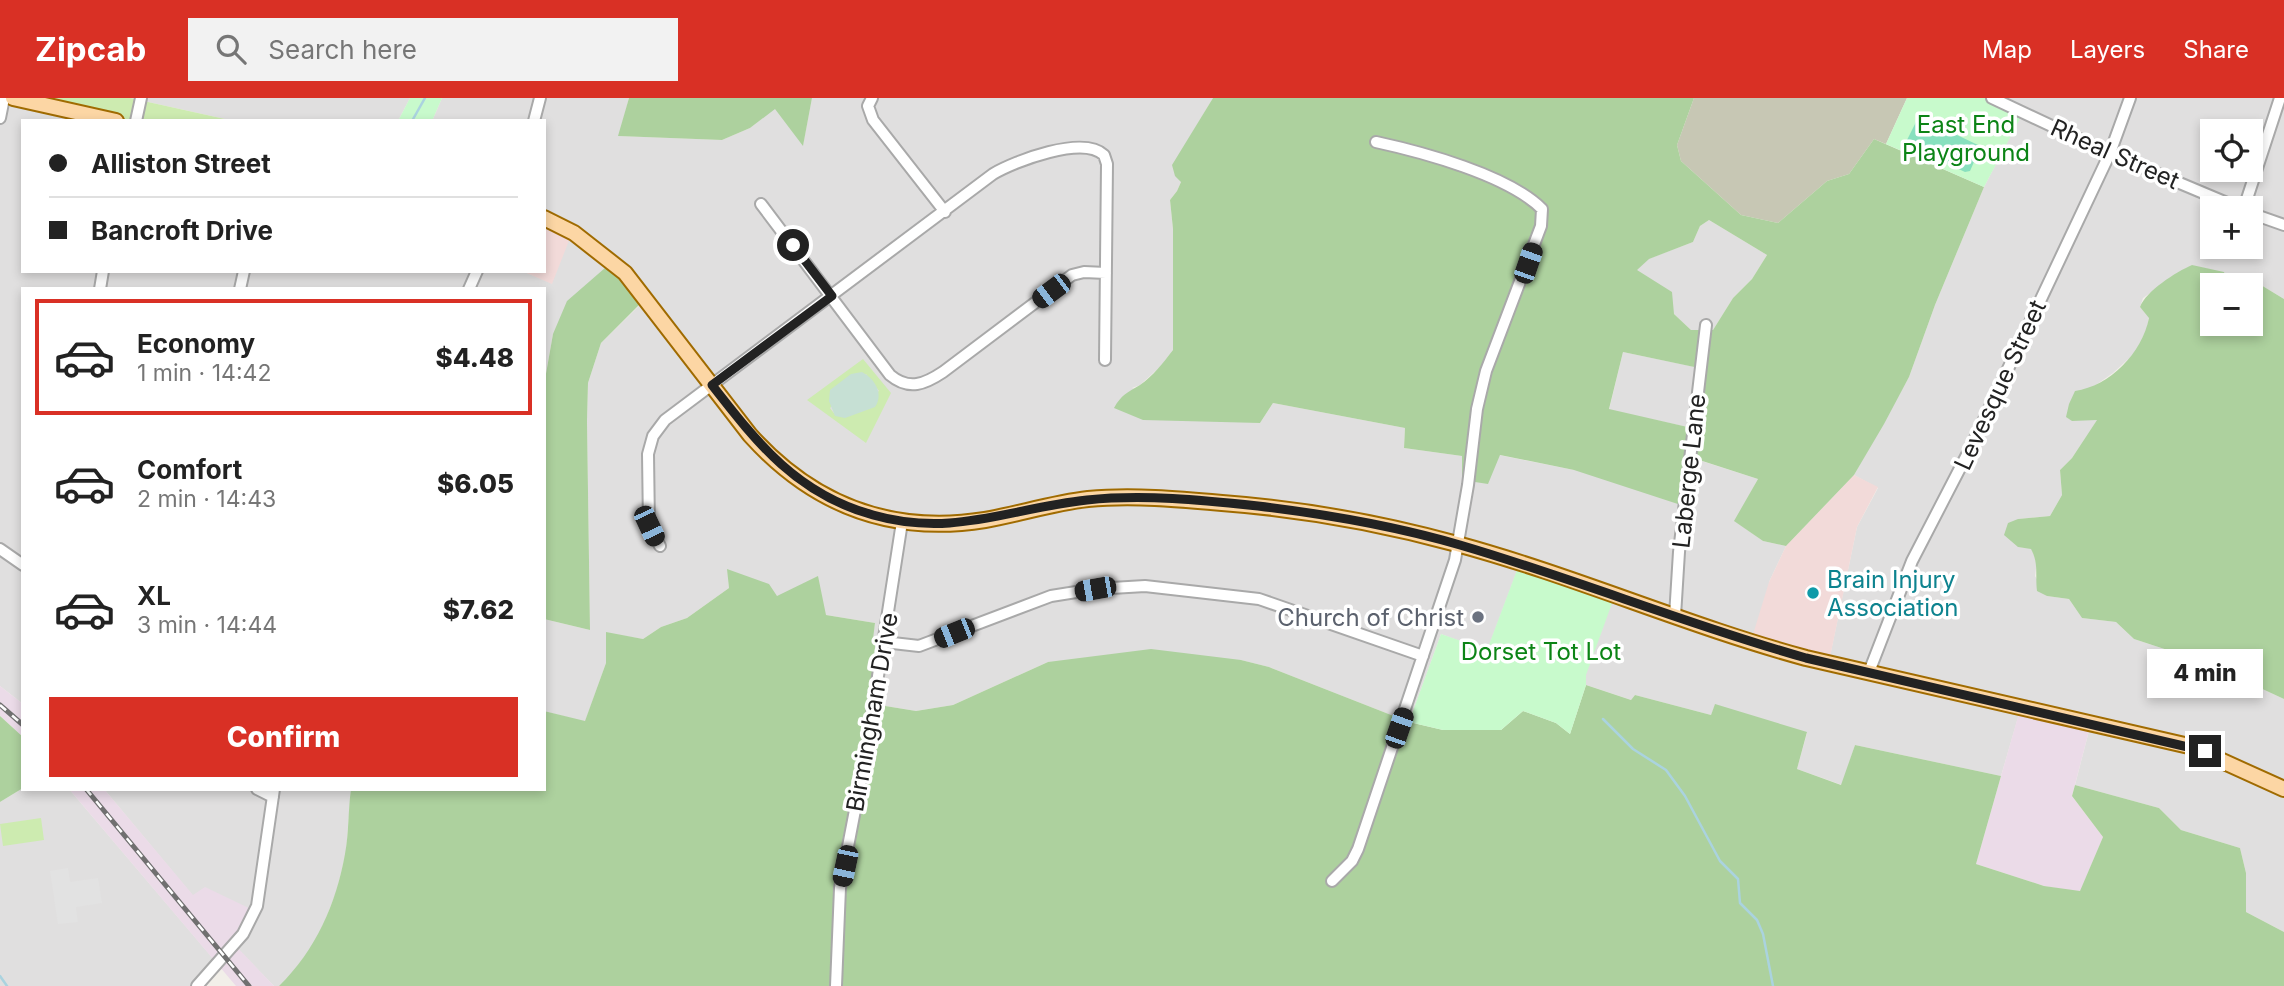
<!DOCTYPE html>
<html lang="en">
<head>
<meta charset="utf-8">
<style>
	body { margin:0; font-family:Inter,sans-serif; background:#f2f2f2; color:#222; height:100vh; display:flex; flex-direction:column; font-size:26px; white-space:nowrap }
	* { box-sizing:border-box; margin:0 }
	p { font-size:23px; color:#767676 }
	.icon { flex:none; width:38px; height:38px; fill:none; stroke:currentColor; stroke-width:2; stroke-linecap:round; stroke-linejoin:round }
	.map { position:relative; flex:1; overflow:hidden }
	.drawer { position:absolute; left:21px; top:189px; width:525px; height:504px; display:flex; flex-direction:column; background:#fff; border-radius:0px; box-shadow:0 4px 10px #0003 }
	.drawer>* { flex:none }
	.banner { position:absolute; left:21px; top:21px; width:525px; height:154px; border-radius:0px; box-shadow:0 4px 10px #0003; display:grid; align-content:center; height:154px; padding:0 28px; background:#fff }
	.buttons { position:absolute; left:2200px; top:21px; display:grid; gap:14px }
	.buttons a { display:grid; place-items:center; width:63px; height:63px; border-radius:0px; background:#fff; box-shadow:0 4px 10px #0003; font-size:35px }
	.end { position:absolute; width:32px; height:32px; margin:-16px; border:9px solid #222; background:#fff; box-shadow:0 0 0 4px #fff }
	.from { border-radius:50% }
	.bubble { position:absolute; height:49px; border-radius:0px; background:#fff; box-shadow:0 4px 10px #0003; font-size:23px; font-weight:800; line-height:49px; text-align:center }
	.car { position:absolute; width:21px; height:42px; margin:-21px -10px; border-radius:9px; box-shadow:0 0 5px 2px #0007; background:linear-gradient(#222 24%,#8ab4d8 0 40%,#222 0 76%,#8ab4d8 0 86%,#222 0) }
	.banner b { display:flex; align-items:center; gap:24px; height:66px; font-size:26px }
	.banner b+b { border-top:2px solid #e0e0e0 }
	.banner i { width:18px; height:18px; background:#222 }
	ul { padding:12px 0 0; list-style:none }
	li { display:flex; align-items:center; gap:21px; height:116px; margin:0 14px 10px; padding:0 14px; border:4px solid transparent; border-radius:0px }
	li div { flex:1 }
	li b { display:block; font-size:26px }
	li em { font-style:normal; font-weight:800 }
	li.current { border-color:#d93025 }
	li>.icon { width:63px; height:63px; stroke-width:1.5 }
	.action { display:flex; gap:14px; margin-top:auto; padding:14px 28px }
	.action a { flex:1; height:80px; border-radius:0px; background:#d93025; color:#fff; font-size:28px; font-weight:800; line-height:80px; text-align:center }
	header { display:flex; align-items:center; gap:42px; box-sizing:border-box; height:98px; padding:0 35px; background:#d93025; color:#fff }
	header strong { font-size:33px }
	nav { display:flex; gap:38px; margin-inline-start:auto; font-size:24px }
	.search { width:490px; height:63px; background:#f2f2f2; display:flex; align-items:center; gap:18px; box-sizing:border-box; padding:0 24px; border-radius:0px; color:#767676; font-size:26px }
	.map>svg:first-child { display:block }
</style>
</head>
<body>
<header>
<strong>Zipcab</strong>
<div class="search"><svg class="icon" aria-label="search" viewBox="0 0 24 24"><circle cx="10" cy="10" r="6"/><path d="M15 15l6 6"/></svg>Search here</div>
<nav><a>Map</a><a>Layers</a><a>Share</a></nav>
</header>
<div class="map">
<svg width="2284" height="888" viewBox="0 0 2284 888">
	<rect width="100%" height="100%" fill="#f2efe9"/>
	<path fill="#e0dfdf" fill-rule="evenodd" d="M0,0L120,23H23V173H237L233,191H23V606L0,588Z
		M130,0H410L398,23H234Z
		M442,0H629L619,38L722,42L750,30L775,10L803,47L812,0H1213L1173,67L1181,84L1177,93L1170,102L1173,131V252L1161,268L1140,287L1132,290L1260,325L1273,305L1405,330L1404,350L1462,358V381L1499,357L1574,372L1689,359L1758,381L1735,423L1763,443L1786,448L1769,484L1829,563L1857,429L1878,390L1854,377L1909,279L1935,207L1984,89L2022,16L1990,0H2284V201L2256,184L2251,188L2230,187L2224,174L2156,191L2143,200L2140,209L2149,219L2147,230L2136,254L2113,275L2090,291L2075,294L2098,321L2072,360L2060,372L2062,397L2050,418L2018,421V449L2031,450L2037,463L2035,478L2047,498L2069,501L2082,520L2116,524L2134,541L2204,564L2284,601V834L2246,814V775L2240,750L2181,732L2159,710L2075,687L2091,625L2021,609L2001,678L1855,647L1842,687L1797,671L1807,635L1715,607L1711,617L1635,597L1631,602L1586,587V577L1520,465L1487,553L1441,536L1409,624L1269,569L1241,562L1048,564L953,607L916,613L873,606L882,542L872,541L875,525L826,517L777,498L728,472L729,490L687,520L661,529L643,541L606,535V565L585,624L544,613V521L590,532L587,323L588,285L601,245L646,201L553,236L544,287V191H241L244,173H522L552,185L544,121V23H432ZM2212,33H2250V72H2212ZM2212,110H2250V149H2212Z
		M1709,122L1767,157L1752,181L1733,200L1713,232H1691L1674,216L1636,172L1648,161L1693,144L1700,128Z
		M1623,254L1700,270L1692,330L1609,312Z
		M23,690L69,691L216,864L196,888H0V704Z
		M104,691H351L346,754L337,792L319,838L294,873L279,888H274L233,846Z"/>
	<path fill="#f2dad9" d="M544,121L572,135L552,186L522,173H544Z
		M1854,377L1878,389L1857,429L1829,564L1751,543L1769,484L1786,448Z"/>
	<path fill="#ebdbe8" d="M0,588L23,606V639L0,618Z
		M2021,608L2091,625L2072,698L2103,739L2080,794L2044,788L1976,766Z
		M69,691H104L193,797L205,789L255,813L234,846L274,888H236Z"/>
	<path fill="#c7c7b4" d="M1694,0H1907L1886,46L1874,41L1849,76L1827,83L1778,125L1741,117L1681,63L1677,47Z"/>
	<path fill="#cdebb0" fill-rule="evenodd" d="M18,0H130L234,23H120Z
		M863,261L891,295L866,345L807,302ZM866,276L879,293L836,318L830,310Z
		M41,720L44,742L3,748L0,726Z"/>
	<path fill="#add19e" fill-rule="evenodd" d="M629,0H812L803,48L775,11L750,30L722,42L618,38Z
		M1213,0H1694L1677,47L1681,63L1741,117L1778,125L1827,83L1849,76L1874,41L1984,89L1935,207L1909,279L1884,326L1854,377L1786,448L1763,443L1734,423L1758,381L1690,359L1684,408L1574,372L1500,357L1488,386L1462,382V358L1404,350L1405,330L1273,305L1260,325L1143,322L1114,310C1121,297 1128,294 1140,287C1153,278 1163,265 1173,252V131L1170,102L1177,93L1181,84L1175,78L1172,67ZM1709,122L1767,157L1752,181L1733,200L1713,232H1691L1674,216L1672,194L1637,172L1649,161L1693,144L1700,128ZM1623,254L1699,270L1692,330L1609,311Z
		M613,163L646,200L601,245L588,285L587,323L590,532L544,521V287L553,236L567,203Z
		M2192,167L2224,174L2230,187H2212V226H2250L2251,188L2256,184L2284,201V601L2204,564L2134,541L2116,524L2082,520L2069,501L2047,498L2037,493C2035,476 2039,466 2031,451L2018,449L2004,437L2008,425L2018,421L2050,418L2062,397L2060,372L2072,360L2097,322L2072,323L2066,319L2069,306L2075,293C2110,288 2142,255 2149,220L2140,209C2146,193 2176,174 2192,167Z
		M727,471L769,486L777,498L818,478L826,517L875,525L873,541L882,543L873,606L916,613L953,607L1048,564L1151,551L1241,562L1269,569L1409,624L1443,632H1501L1523,613L1556,625L1570,636L1586,587L1631,602L1635,597L1711,617L1715,606L1807,634L1797,671L1841,687L1855,647L2001,678L1976,766L2044,788L2080,793L2103,739L2072,698L2075,687L2159,710L2181,732L2240,750L2246,775V814L2284,834V888H279C316,852 336,806 345,756C349,735 348,712 351,691H544V613L585,623L606,565V534L643,541L661,529L687,520L729,490Z
		M0,618L23,639V690L0,704Z"/>
	<path fill="#c6e0d4" d="M862,274C875,281 884,296 875,309L845,320L835,318L829,303L830,292L851,276Z"/>
	<path fill="#c8facc" d="M410,0H442L432,23H398Z
		M1907,0H1990L2023,15L1984,89L1886,46Z
		M1520,464L1615,497L1586,577V587L1570,636L1556,625L1523,613L1501,632H1443L1409,624L1441,536L1487,552Z"/>
	<path fill="#88e0be" d="M1921,20L1978,47L1980,50L1970,73L1965,74L1908,47L1907,42L1917,22Z"/>
	<path fill="#e2e2e2" d="M68,770L70,784L98,780L102,805L76,809L78,824L58,826L50,773Z"/>
	<g fill="none" stroke-linecap="round" stroke-linejoin="round">
		<path stroke="#aad3df" stroke-width="2.5" d="M412,23L425,0
			M1603,621L1633,651L1666,672L1685,698L1720,763L1738,781L1740,805L1757,822L1763,836L1773,888
			M0,878L7,888"/>
		<defs>
			<path id="minor" d="M872,0L868,8L873,22L945,114
				M1992,0L2120,60L2239,110
				M0,20L4,0
				M136,23L141,0
				M534,23L540,0
				M761,106L890,277C909,293 925,286 943,274L1072,177L1084,174L1106,175
				M2244,110L2280,0
				M2250,115L2284,127
				M100,191L103,173
				M240,191L244,173
				M469,191L477,173
				M660,448L649,428L648,356L653,338L665,322L993,76C1015,63 1083,37 1104,57L1107,66L1105,262
				M0,451L23,467
				M1675,518L1679,454L1706,227
				M884,544L919,548L1051,498L1095,491L1145,488L1259,501L1423,558
				M1869,574L1912,463L1972,347L2110,55L2130,0
				M257,691L273,699
				M1332,783L1352,763L1358,751L1455,462L1468,387L1477,311L1486,273L1541,128L1542,111C1508,77 1422,54 1376,44
				M197,888L243,836L257,808L274,691
				M836,888L840,790L866,655L902,424"/>
			<path id="major" d="M13,0L116,23
				M544,120L574,135L625,175L750,337C813,407 891,437 985,422C1019,416 1053,405 1088,401C1132,397 1178,401 1222,405C1301,411 1381,425 1457,446C1575,478 1688,528 1806,560L2189,648L2284,691"/>
		</defs>
		<use href="#minor" stroke="#a9a9a9" stroke-width="14"/>
		<use href="#major" stroke="#a06b00" stroke-width="18"/>
		<use href="#minor" stroke="#fff" stroke-width="10"/>
		<use href="#major" stroke="#fcd6a4" stroke-width="14"/>
		<defs>
			<path id="rail" d="M0,607L23,627
				M86,691L249,888"/>
		</defs>
		<use href="#rail" stroke="#707070" stroke-width="5"/>
		<use href="#rail" stroke="#fff" stroke-width="2.5" stroke-dasharray="8" stroke-linecap="butt"/>
	</g>
	<g fill="none" stroke-linecap="round" stroke-linejoin="round">
		<path stroke="#222" stroke-width="9" d="M793,147L832,198L712,287C758,346 797,396 873,417C954,440 1010,410 1087,402C1143,396 1202,402 1258,408C1325,416 1395,428 1460,447C1576,481 1689,527 1806,560L2205,653"/>
	</g>
	<circle fill="#0f9aa8" stroke="#fff" stroke-width="2.5" cx="1813" cy="495" r="7"/>
	<circle fill="#6b7280" stroke="#fff" stroke-width="2.5" cx="1478" cy="519" r="7"/>
	<g text-anchor="middle" dominant-baseline="central" stroke-width="7" stroke-linejoin="round" paint-order="stroke">
		<g font-size="24" fill="#0c8416" stroke="#fff">
			<text x="1966" y="26">East End<tspan x="1966" dy="28">Playground</tspan></text>
			<text x="1541" y="553">Dorset Tot Lot</text>
		</g>
		<g font-size="24" fill="#222" stroke="#fff">
			<text transform="translate(2115 56) rotate(24)">Rheal Street</text>
			<text transform="translate(2000 287) rotate(-65)">Levesque Street</text>
			<text transform="translate(1689 373) rotate(-84)">Laberge Lane</text>
			<text transform="translate(872 614) rotate(-80)">Birmingham Drive</text>
		</g>
		<g font-size="24" fill="#0d838f" stroke="#fff" text-anchor="start">
			<text x="1827" y="481">Brain Injury<tspan x="1827" dy="28">Association</tspan></text>
		</g>
		<g font-size="24" fill="#5b616d" stroke="#fff" text-anchor="end">
			<text x="1464" y="519">Church of Christ</text>
		</g>
	</g>
</svg>
<div class="buttons">
<a><svg class="icon" aria-label="locate" viewBox="0 0 24 24"><circle cx="12" cy="12" r="6"/><path d="M12 2v4M12 18v4M2 12h4M18 12h4"/></svg></a>
<a>+</a>
<a>−</a>
</div>
<i class="end from" style="left:793px;top:147px"></i>
<i class="end" style="left:2205px;top:653px"></i>
<div class="bubble" style="left:2147px;top:551px;width:116px">4 min</div>
<i class="car" style="left:1528px;top:165px;rotate:19deg"></i>
<i class="car" style="left:1051px;top:193px;rotate:233deg"></i>
<i class="car" style="left:649px;top:428px;rotate:155deg"></i>
<i class="car" style="left:1095px;top:491px;rotate:260deg"></i>
<i class="car" style="left:954px;top:535px;rotate:248deg"></i>
<i class="car" style="left:1399px;top:630px;rotate:19deg"></i>
<i class="car" style="left:845px;top:768px;rotate:192deg"></i>
<div class="banner">
<b><i class="from"></i>Alliston Street</b>
<b><i></i>Bancroft Drive</b>
</div>
<section class="drawer">
<ul>
<li class="current"><svg class="icon" aria-label="car" viewBox="0 0 24 24"><path d="M5 17H2v-5l4-1 3-4h7l3 4 3 1v5h-3M9 17h6M6 11h13"/><circle cx="7" cy="17" r="2"/><circle cx="17" cy="17" r="2"/></svg><div><b>Economy</b><p>1 min · 14:42</p></div><em>$4.48</em></li>
<li><svg class="icon" aria-label="car" viewBox="0 0 24 24"><path d="M5 17H2v-5l4-1 3-4h7l3 4 3 1v5h-3M9 17h6M6 11h13"/><circle cx="7" cy="17" r="2"/><circle cx="17" cy="17" r="2"/></svg><div><b>Comfort</b><p>2 min · 14:43</p></div><em>$6.05</em></li>
<li><svg class="icon" aria-label="car" viewBox="0 0 24 24"><path d="M5 17H2v-5l4-1 3-4h7l3 4 3 1v5h-3M9 17h6M6 11h13"/><circle cx="7" cy="17" r="2"/><circle cx="17" cy="17" r="2"/></svg><div><b>XL</b><p>3 min · 14:44</p></div><em>$7.62</em></li>
</ul>
<div class="action"><a>Confirm</a></div>
</section>
</div>
</body>
</html>
